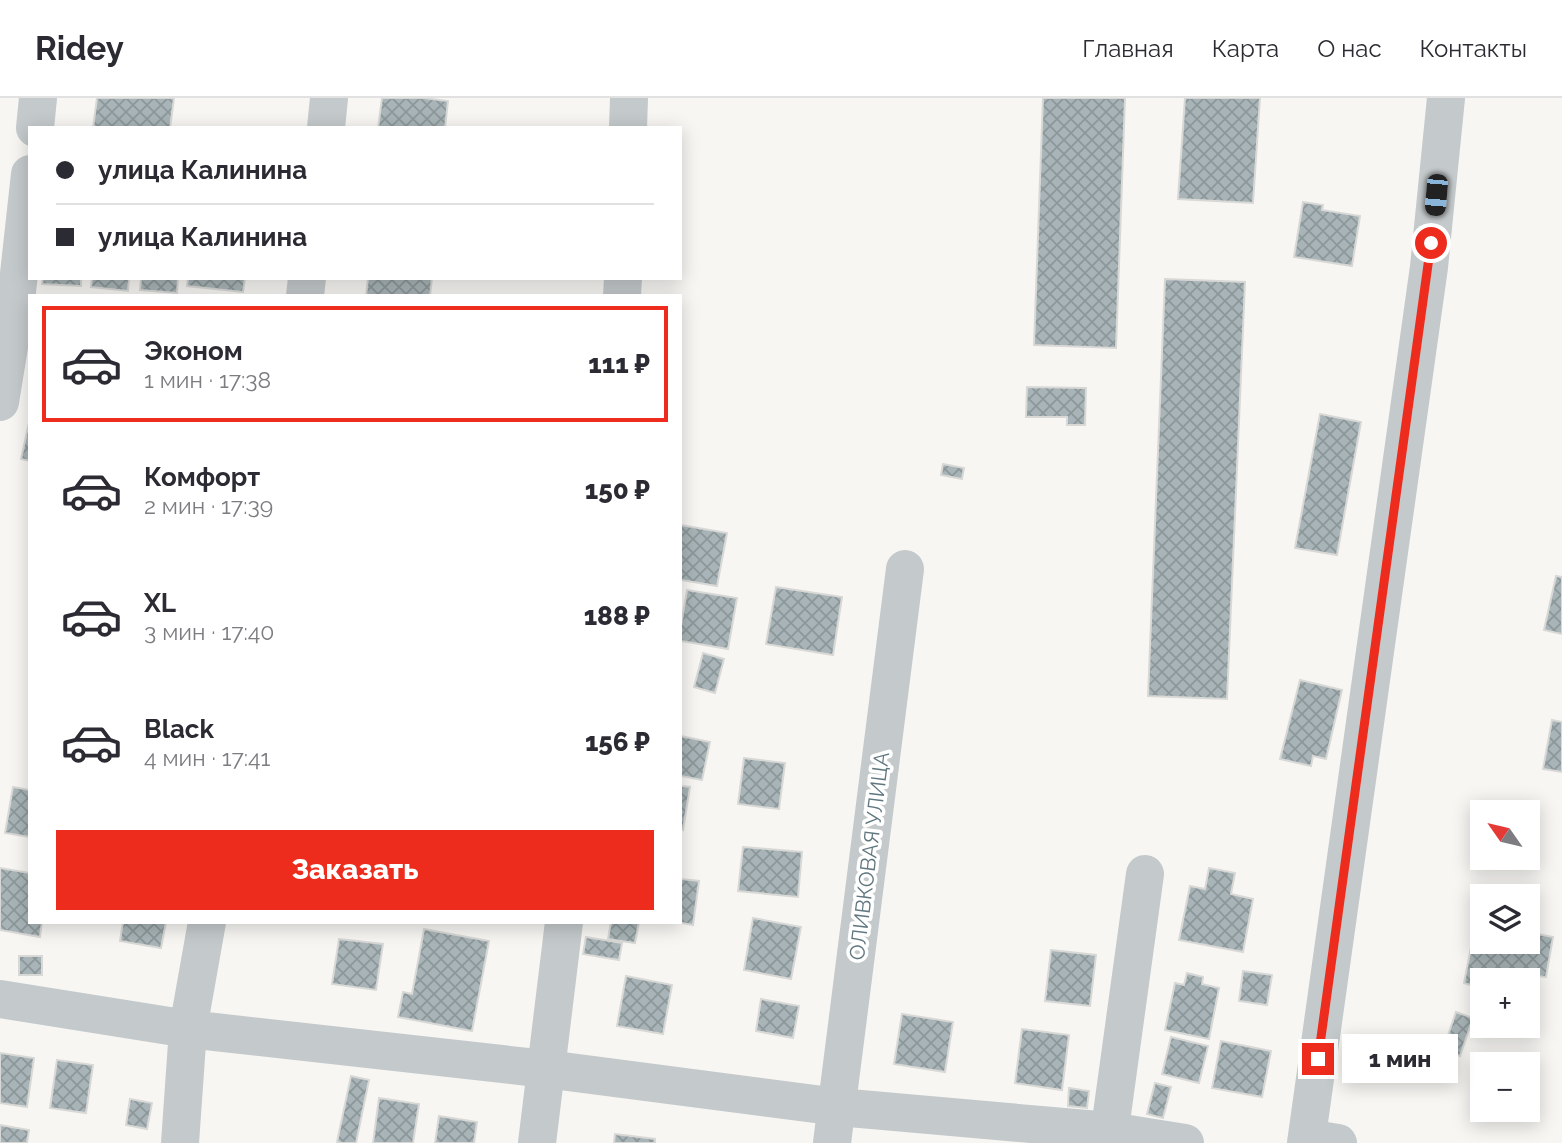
<!DOCTYPE html>
<html lang="ru">
<head>
<meta charset="utf-8">
<style>
	body { margin:0; font-family:Raleway,sans-serif; background:#f7f7f7; color:#2b2b33; height:100vh; display:flex; flex-direction:column; font-size:26px; white-space:nowrap }
	* { box-sizing:border-box; margin:0 }
	p { font-size:23px; color:#7c7c81 }
	.icon { flex:none; width:38px; height:38px; fill:none; stroke:currentColor; stroke-width:2; stroke-linecap:round; stroke-linejoin:round }
	.map { position:relative; flex:1; overflow:hidden }
	.sheet { position:absolute; left:28px; top:196px; width:654px; height:630px; display:flex; flex-direction:column; background:#fff; border-radius:0px; box-shadow:0 4px 18px #0003 }
	.sheet>* { flex:none }
	.hud { position:absolute; left:28px; top:28px; width:654px; height:154px; border-radius:0px; box-shadow:0 4px 18px #0003; display:grid; align-content:center; height:154px; padding:0 28px; background:#fff }
	.needle { width:46px; rotate:304deg }
	.buttons { position:absolute; left:1470px; top:702px; display:grid; gap:14px }
	.buttons a { display:grid; place-items:center; width:70px; height:70px; border-radius:0px; background:#fff; box-shadow:0 4px 18px #0003; font-size:35px }
	.end { position:absolute; width:32px; height:32px; margin:-16px; border:9px solid #ed2c1d; background:#fff; box-shadow:0 0 0 4px #fff }
	.from { border-radius:50% }
	.bubble { position:absolute; height:49px; border-radius:0px; background:#fff; box-shadow:0 4px 18px #0003; font-size:23px; font-weight:800; line-height:49px; text-align:center }
	.car { position:absolute; width:21px; height:42px; margin:-21px -10px; border-radius:9px; box-shadow:0 0 5px 2px #0007; background:linear-gradient(#222 24%,#8ab4d8 0 40%,#222 0 76%,#8ab4d8 0 86%,#222 0) }
	.hud b { display:flex; align-items:center; gap:24px; height:66px; font-size:26px }
	.hud b+b { border-top:2px solid #e1e1e2 }
	.hud i { width:18px; height:18px; background:#2b2b33 }
	ul { padding:12px 0 0; list-style:none }
	li { display:flex; align-items:center; gap:21px; height:116px; margin:0 14px 10px; padding:0 14px; border:4px solid transparent; border-radius:0px }
	li div { flex:1 }
	li b { display:block; font-size:26px }
	li em { font-style:normal; font-weight:800 }
	li.selected { border-color:#ed2c1d }
	li>.icon { width:63px; height:63px; stroke-width:1.5 }
	.button { display:flex; gap:14px; margin-top:auto; padding:14px 28px }
	.button a { flex:1; height:80px; border-radius:0px; background:#ed2c1d; color:#fff; font-size:28px; font-weight:800; line-height:80px; text-align:center }
	header { display:flex; align-items:center; gap:42px; box-sizing:border-box; height:98px; padding:0 35px; background:#fff; border-bottom:2px solid #e1e1e2 }
	header strong { font-size:33px }
	nav { display:flex; gap:38px; margin-inline-start:auto; font-size:24px }
	.map>svg:first-child { display:block }
</style>
</head>
<body>
<header>
<strong>Ridey</strong>
<nav><a>Главная</a><a>Карта</a><a>О нас</a><a>Контакты</a></nav>
</header>
<div class="map">
<svg width="1562" height="1045" viewBox="0 0 1562 1045">
	<defs>
		<pattern id="building-cross-hatch" width="8" height="8" patternUnits="userSpaceOnUse" patternTransform="scale(1.75)"><rect width="8" height="8" fill="#a8b4b7"/><path d="M0 0l8 8M0 8l8-8" fill="none" stroke="#8c979a"/></pattern>
	</defs>
	<rect width="100%" height="100%" fill="#f7f6f3"/>
	<path fill="url(#building-cross-hatch)" stroke="#d8d8d6" stroke-width="2" d="M97,0H174L170,30H93Z
		M382,0H424L448,3L445,30H378Z
		M1043,0H1125L1116,250L1034,247Z
		M1185,0H1260L1253,105L1178,101Z
		M1303,104L1323,107L1322,112L1360,118L1352,168L1294,159Z
		M43,180H81V188L42,186Z
		M92,180H129L128,193L91,189Z
		M141,180H178L177,195L140,192Z
		M188,180H245L243,194L187,188Z
		M368,180H432L430,198H366Z
		M1165,181L1245,184L1227,601L1148,598Z
		M1027,289L1086,290L1085,327H1067V319H1026Z
		M1320,316L1361,324L1337,457L1295,450Z
		M30,320V363L21,361Z
		M943,366L964,370L962,381L941,377Z
		M681,427L727,435L717,488L681,482Z
		M1556,478L1562,479V536L1544,532Z
		M776,489L842,499L833,557L766,546Z
		M687,492L737,500L728,551L681,543V527Z
		M703,555L724,561L715,595L694,589Z
		M1300,582L1342,592L1326,661L1313,658L1311,668L1280,661Z
		M1552,622L1562,624V674L1543,671Z
		M681,638L710,644L702,682L681,678Z
		M744,660L785,665L779,711L738,706Z
		M681,688L690,689L683,732L681,731Z
		M13,689L30,692V739L5,735Z
		M743,749L802,754L798,799L738,793Z
		M0,770L30,775V824H42L40,839L0,832Z
		M1209,770L1235,775L1231,796L1253,801L1243,854L1179,842L1190,788L1205,791Z
		M681,781L699,783L693,827L677,824H681Z
		M753,820L801,829L791,881L744,872Z
		M123,824H166L161,850L120,843Z
		M611,824H639L635,845L608,841Z
		M1476,824L1482,825V844H1528V834L1553,839L1546,879L1519,877L1513,882H1482V891L1464,885Z
		M424,831L489,843L472,933L398,919L403,894L412,896Z
		M586,839L622,845L619,862L583,856Z
		M339,841L383,846L376,892L332,886Z
		M1051,852L1096,857L1090,908L1045,903Z
		M19,858H42V877H19Z
		M1243,873L1272,877L1267,907L1239,903Z
		M1187,875L1203,879L1202,886L1219,890L1209,941L1165,932L1175,885L1184,887Z
		M626,878L672,887L663,936L617,928Z
		M761,901L799,908L793,940L756,933Z
		M1456,914L1473,920L1460,958L1443,952Z
		M902,916L953,924L945,974L894,966Z
		M1022,931L1069,937L1062,992L1015,985Z
		M1171,939L1208,948L1199,985L1162,976Z
		M1221,943L1271,953L1262,999L1212,990Z
		M0,955L34,960L27,1009L0,1005Z
		M57,962L93,967L86,1015L50,1010Z
		M351,978L369,982L356,1045H343L337,1044Z
		M1155,985L1171,989L1163,1020L1147,1016Z
		M1069,990L1089,993L1087,1010L1068,1008Z
		M379,1000L419,1006L413,1045H373Z
		M130,1001L152,1005L147,1031L126,1027Z
		M439,1018L477,1024L474,1045H435Z
		M0,1027L29,1032L27,1045H0Z
		M615,1036L655,1041V1045H614Z"/>
	<g fill="none" stroke-linecap="round" stroke-linejoin="round">
		<path stroke="#c4c9cb" stroke-width="38" d="M35,30L38,0
			M326,30L329,0
			M628,30L629,0
			M305,198L307,180
			M622,198L623,180
			M0,304L15,212L30,76
			M0,901L188,931L546,971L838,1009L1110,1033L1185,1045
			M1307,1040L1338,1045
			M180,1045L188,931L207,824
			M537,1045L564,824
			M832,1045L905,471
			M1108,1045L1145,776
			M1306,1045L1429,169L1446,0"/>
	</g>
	<g fill="none" stroke-linecap="round" stroke-linejoin="round">
		<path stroke="#ed2c1d" stroke-width="9" d="M1318,961L1431,145"/>
	</g>
	<g text-anchor="middle" dominant-baseline="central" stroke-width="7" stroke-linejoin="round" paint-order="stroke">
		<g font-size="21" fill="#607780" stroke="#fff">
			<text transform="translate(869 758) rotate(-83)">ОЛИВКОВАЯ УЛИЦА</text>
		</g>
	</g>
</svg>
<div class="buttons">
<a><svg class="needle" viewBox="-14 -14 28 28"><path d="M0-13l5 13h-10z" fill="#e53935"/><path d="M0 13l5-13h-10z" fill="#7c7c81"/></svg></a>
<a><svg class="icon" aria-label="layers" viewBox="0 0 24 24"><path d="M12 4l9 5-9 5-9-5zM3 14l9 5 9-5"/></svg></a>
<a>+</a>
<a>−</a>
</div>
<i class="end from" style="left:1431px;top:145px"></i>
<i class="end" style="left:1318px;top:961px"></i>
<div class="bubble" style="left:1342px;top:936px;width:116px">1 мин</div>
<i class="car" style="left:1436px;top:97px;rotate:185deg"></i>
<div class="hud">
<b><i class="from"></i>улица Калинина</b>
<b><i></i>улица Калинина</b>
</div>
<section class="sheet">
<ul>
<li class="selected"><svg class="icon" aria-label="car" viewBox="0 0 24 24"><path d="M5 17H2v-5l4-1 3-4h7l3 4 3 1v5h-3M9 17h6M6 11h13"/><circle cx="7" cy="17" r="2"/><circle cx="17" cy="17" r="2"/></svg><div><b>Эконом</b><p>1 мин · 17:38</p></div><em>111 ₽</em></li>
<li><svg class="icon" aria-label="car" viewBox="0 0 24 24"><path d="M5 17H2v-5l4-1 3-4h7l3 4 3 1v5h-3M9 17h6M6 11h13"/><circle cx="7" cy="17" r="2"/><circle cx="17" cy="17" r="2"/></svg><div><b>Комфорт</b><p>2 мин · 17:39</p></div><em>150 ₽</em></li>
<li><svg class="icon" aria-label="car" viewBox="0 0 24 24"><path d="M5 17H2v-5l4-1 3-4h7l3 4 3 1v5h-3M9 17h6M6 11h13"/><circle cx="7" cy="17" r="2"/><circle cx="17" cy="17" r="2"/></svg><div><b>XL</b><p>3 мин · 17:40</p></div><em>188 ₽</em></li>
<li><svg class="icon" aria-label="car" viewBox="0 0 24 24"><path d="M5 17H2v-5l4-1 3-4h7l3 4 3 1v5h-3M9 17h6M6 11h13"/><circle cx="7" cy="17" r="2"/><circle cx="17" cy="17" r="2"/></svg><div><b>Black</b><p>4 мин · 17:41</p></div><em>156 ₽</em></li>
</ul>
<div class="button"><a>Заказать</a></div>
</section>
</div>
</body>
</html>
